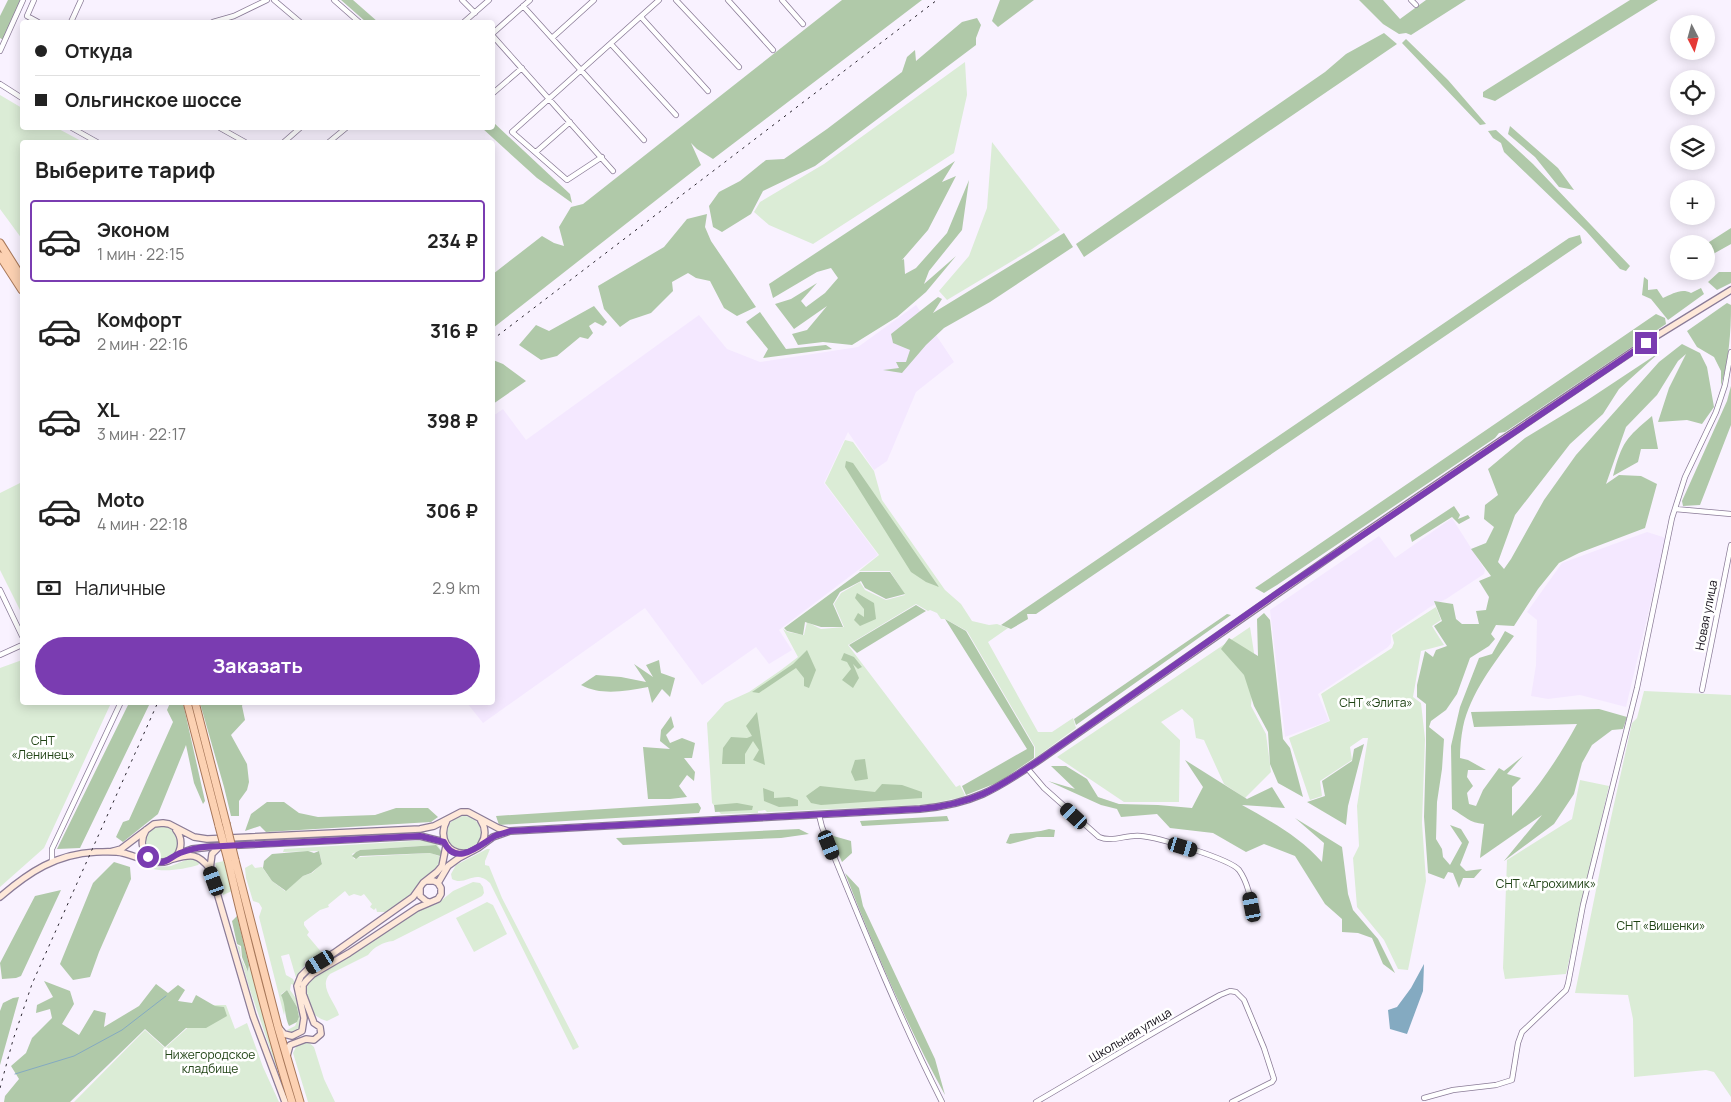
<!DOCTYPE html>
<html lang="ru">
<head>
<meta charset="utf-8">
<style>
	body { margin:0; font-family:Manrope,sans-serif; background:#f2f2f2; color:#222; height:100vh; display:flex; flex-direction:column; font-size:19px; white-space:nowrap }
	* { box-sizing:border-box; margin:0 }
	p { font-size:16px; color:#767676 }
	.icon { flex:none; width:28px; height:28px; fill:none; stroke:currentColor; stroke-width:2; stroke-linecap:round; stroke-linejoin:round }
	.map { position:relative; flex:1; overflow:hidden }
	.drawer { position:absolute; left:20px; top:140px; width:475px; height:565px; display:flex; flex-direction:column; background:#fff; border-radius:5px; box-shadow:0 2px 12px #0003 }
	.drawer>* { flex:none }
	.top-card { position:absolute; left:20px; top:20px; width:475px; height:110px; border-radius:5px; box-shadow:0 2px 12px #0003; display:grid; align-content:center; height:110px; padding:0 15px; background:#fff }
	.needle { width:32px; rotate:174deg }
	.fabs { position:absolute; left:1670px; top:15px; display:grid; gap:10px }
	.fabs a { display:grid; place-items:center; width:45px; height:45px; border-radius:50%; background:#fff; box-shadow:0 2px 12px #0003; font-size:25px }
	.end { position:absolute; width:22px; height:22px; margin:-11px; border:6px solid #7a3cb1; background:#fff; box-shadow:0 0 0 2px #fff }
	.from { border-radius:50% }
	.car { position:absolute; width:15px; height:30px; margin:-15px -8px; border-radius:6px; box-shadow:0 0 4px 1px #0007; background:linear-gradient(#222 24%,#8ab4d8 0 40%,#222 0 76%,#8ab4d8 0 86%,#222 0) }
	.top-card b { display:flex; align-items:center; gap:18px; height:48px; font-size:19px }
	.top-card b+b { border-top:1px solid #e0e0e0 }
	.top-card i { width:12px; height:12px; background:#222 }
	ul { padding:0; list-style:none }
	li { display:flex; align-items:center; gap:15px; height:82px; margin:0 10px 8px; padding:0 5px; border:2px solid transparent; border-radius:5px }
	li div { flex:1 }
	li b { display:block; font-size:19px }
	li em { font-style:normal; font-weight:700 }
	li.on { border-color:#7a3cb1 }
	li>.icon { width:45px; height:45px; stroke-width:1.5 }
	h2 { padding:0 15px; font-size:22px; line-height:60px }
	.pay { display:flex; align-items:center; gap:12px; height:55px; padding:0 15px; font-size:19px }
	.pay p { margin-inline-start:auto }
	.cta { display:flex; gap:10px; margin-top:auto; padding:10px 15px }
	.cta a { flex:1; height:58px; border-radius:30px; background:#7a3cb1; color:#fff; font-size:20px; font-weight:700; line-height:58px; text-align:center }
	.map>svg:first-child { display:block }
</style>
</head>
<body>
<div class="map">
<svg width="1731" height="1102" viewBox="0 0 1731 1102">
	<rect width="100%" height="100%" fill="#f9f2ff"/>
	<path fill="#f4e8ff" d="M916,305L954,362L916,392L887,461L874,470L848,432L824,483L878,555L779,630L792,650L769,664L756,647L702,685L645,608L483,723L467,703L492,702L493,416L503,409L526,440L699,315L727,349L760,362L858,347Z
		M1452,518L1485,570L1484,574L1446,599L1430,607L1391,634V643L1388,647L1318,694L1329,721L1285,737L1270,610L1379,536L1395,558Z
		M1647,532L1666,538L1626,707L1580,695L1548,699L1531,696L1536,665L1537,620L1527,612L1562,563Z"/>
	<path fill="#dbecd6" d="M965,62L967,95L954,153L813,244L769,225L754,212L760,202L824,164Z
		M0,95L22,108V128H57L83,142H22V239L0,209Z
		M992,142L1060,230L1032,249L947,300L939,291L969,256L987,208Z
		M845,440L853,442L874,471L882,500L945,590L961,604L972,621L989,625L997,624L1008,628L988,642L1038,732H1052L1073,718L1076,728L1035,758V747L967,631L945,619H941L937,613L930,610L928,611L916,604L848,645L956,787L960,785L965,795L962,797L930,804L898,806L767,812L765,810L758,811V813L721,814L712,803L707,723L725,703L749,692L781,670L798,657L783,629L788,632L804,635L807,622L821,629L844,627L834,604L841,593L860,582L865,590L886,600L905,595L890,571H859L879,555L825,483Z
		M22,482V614L0,570V493Z
		M1436,607L1441,620L1432,626L1444,645L1421,651L1413,697L1421,703L1425,739L1422,823L1426,881L1408,970L1398,969L1384,940L1357,907L1353,858L1359,846L1357,806L1368,738H1363L1350,747L1352,760L1320,781L1322,796L1310,800L1289,738L1330,721L1321,694L1392,648L1394,643L1392,635Z
		M1250,627L1255,659L1251,706L1266,734L1271,772L1245,798L1224,784L1204,740L1196,738L1193,719L1182,709L1161,722L1180,740L1179,802H1124L1057,757Z
		M22,660V702L111,703L44,848L0,887V668Z
		M1644,691L1731,695V1097L1714,1072L1706,1070L1634,1077L1633,1019L1628,995L1575,993L1607,836L1632,723L1637,718Z
		M1580,780L1609,786L1566,974L1505,979L1503,968L1507,860L1572,819Z
		M447 833a17 17 0 1 1 34 0a17 17 0 1 1-34 0Z
		M144 843a17 17 0 1 1 34 0a17 17 0 1 1-34 0Z
		M428,840L436,843L442,851L435,845L360,850L352,854L354,859L360,857L431,853L441,857L442,861L436,870L425,877L414,893L387,912H377L376,908L374,910L370,907L372,904L364,894L361,896L354,894L349,896L345,891L328,905L329,907L320,910L304,922V925L309,932L307,935L323,954L309,963L307,960L305,961V965L299,973L297,981L289,954L281,956L286,975L293,979L296,986L291,984L290,990C301,1005 305,1011 300,1030L293,1033L287,1030L295,1026L299,1017L297,1007L287,990L281,994L286,1005L284,1015L259,917L262,908L259,903L253,901L246,878L245,868L252,864L255,868L262,867L272,881L285,891L303,876L312,873L322,863L319,851L283,852L284,849Z
		M487,849H490L485,861V865L489,866L502,898L579,1047L573,1050L490,883C474,868 466,887 452,879L451,874L456,865Z
		M191,858L199,860L200,863L198,865C185,869 163,873 150,868L171,866Z
		M224,861L232,891L223,895L215,863Z
		M473,882L480,883L483,887L484,893L482,896L393,941C383,942 374,947 368,955L330,974C318,986 335,1002 339,1015L327,1021C310,1017 306,1002 304,986L311,977L420,909L437,904L453,891Z
		M487,902L493,905L507,934L474,952L456,918Z
		M237,945L240,947L241,958L248,972L250,966L279,1069H277L249,987Z
		M213,1005H226L235,1029L247,1023L263,1067L279,1102H74L145,1030L165,1048Z
		M307,1041L314,1047L324,1079L335,1102H308L293,1053L297,1045Z"/>
	<path fill="#b0c9a9" d="M8,0H22L5,41L0,38V16Z
		M341,0H353L378,22H366Z
		M842,0H922L713,159L697,149L691,143L701,165L493,328V274L542,236L554,243L564,246L559,227L571,207L583,204Z
		M1000,0H1034L998,27L992,21Z
		M1359,0H1383L1400,19L1426,0H1466L1411,35L1406,33L1399,34L1383,24Z
		M1630,0H1658L1495,101L1483,97V92Z
		M977,18L981,25L976,38V45L815,166L763,191L751,214L722,232L713,227L709,206L719,192L740,181L766,160L784,159L827,129L902,72L907,57L915,50L916,61L962,22Z
		M1384,33L1397,44L1084,257L1076,244L1325,72L1346,54Z
		M1406,39L1448,80L1486,124L1480,125L1402,43Z
		M493,122L570,194L572,203L537,178L482,128H492Z
		M1510,126L1558,168L1574,190L1559,187L1535,157L1508,134Z
		M1496,130L1533,164L1630,266L1626,271L1620,269L1586,231L1504,152L1501,143L1493,138L1488,131Z
		M955,161L942,182L956,176L928,230L902,260L904,259L905,274L916,268L947,233L969,180L962,230L929,271L924,284L956,256L926,292L897,317L852,345L823,342L798,345L792,334L807,330L827,306L794,329L775,304L791,299L817,283L801,301L806,307L825,293L838,278L831,268L817,272L773,298L769,284Z
		M707,214L705,227L711,241L756,307L737,316L724,308L710,281L696,278L688,273L672,282L673,291L651,313L630,320L620,327L604,309L598,286L664,247L687,219Z
		M1731,228V244L1706,258V244Z
		M1064,233L1073,247L990,302L944,328L926,345L902,373L883,370L899,368L896,362H906L910,350L893,343L891,334L938,297L942,299L933,313Z
		M1580,235L1582,243L1036,614H1027L1028,619L1011,629L1001,625L1569,238Z
		M1719,272H1731V283L1717,290L1708,282Z
		M1644,277L1648,280V290L1657,289L1663,298C1673,294 1681,288 1691,293L1701,288L1704,294L1668,320L1651,299L1642,295Z
		M1727,303L1731,305C1731,332 1729,360 1721,386V371L1714,357L1697,347L1687,331Z
		M594,306L607,322L603,326L595,322L589,326L593,333L588,339L580,337L557,356L541,360L519,345L536,325L549,331Z
		M760,312L786,349L826,345L832,349L763,358L768,349L746,322Z
		M1656,314L1665,318L1666,324L1505,432L1499,433L1495,438L1277,585L1264,593L1255,588Z
		M1682,344L1700,353L1707,367L1714,407L1702,424L1687,420L1658,422L1669,388L1686,354L1678,361L1657,395L1626,427L1606,484L1619,475L1641,476L1657,484L1645,528L1579,553L1559,563L1538,589L1514,626L1496,625L1491,634L1495,639L1489,646L1470,658L1457,694L1446,710L1431,721L1429,727L1444,739L1442,769L1437,802L1436,839L1442,849L1443,857L1450,865L1462,843L1450,825L1461,829L1469,842L1460,865L1466,871L1482,869L1474,878H1463L1459,888L1453,873L1448,872L1444,879L1428,873L1424,817L1426,745V704L1417,697V685L1425,651L1433,657L1436,650L1447,646L1434,626L1442,621L1434,601L1453,604L1456,619L1462,624H1479L1476,611L1486,610L1489,597L1479,581L1491,576L1471,549L1486,543L1494,527L1484,519L1485,505L1498,495L1488,469L1525,438L1586,401L1660,352L1619,389L1603,414L1570,444L1515,515L1498,562L1504,569L1511,559L1544,500L1576,455L1659,362Z
		M493,360L503,364L526,381L493,404Z
		M1731,386V425L1700,505L1683,506L1682,501L1727,401Z
		M1652,416L1658,449H1641L1638,462L1613,476C1622,442 1626,438 1652,416Z
		M846,461L853,463L939,587L926,582L911,572L845,467Z
		M1454,506L1460,515L1458,519L1468,515L1470,518L1459,524L1452,517L1412,542L1410,535Z
		M860,572H890L905,594L886,599L865,588L861,581L840,592L833,604L843,627H821L805,622L803,635L787,631L784,628Z
		M857,593L874,603L876,619L860,626L854,620L858,613L864,617V609L855,598Z
		M916,605L926,611L857,653L849,645Z
		M1264,613L1270,620L1283,739L1290,748L1303,797L1278,783L1270,764L1268,732L1254,706L1244,675L1221,649L1229,638L1258,656L1257,619Z
		M1227,614L1231,615L1076,725L1074,719Z
		M945,619L966,631L1034,747V758L999,782L966,795L962,786L1027,749Z
		M1505,631L1514,636C1494,663 1470,694 1463,727C1461,737 1460,748 1460,758L1468,760L1486,770H1468L1467,777L1473,786L1467,793L1469,804L1476,806L1483,790L1499,768L1504,771L1523,756L1507,774L1521,778L1512,787V816C1538,789 1559,757 1577,724L1474,727L1471,712L1599,709L1627,717L1623,729L1612,730L1592,745L1582,763L1574,794L1554,824L1504,861L1542,815L1480,858L1484,824C1469,823 1465,816 1452,809L1451,746L1460,707L1479,658L1492,654Z
		M807,650L816,670L809,688L804,686V678L796,668L759,693L752,692L793,664Z
		M844,653L854,657L862,667L858,669L853,664L859,678L853,688L842,680L851,669L847,662L841,660Z
		M659,660L661,673L675,678L670,697L662,689L652,703L648,687C625,691 602,696 581,685L596,675L621,677L646,682L634,664L653,677L646,665Z
		M129,703H150L80,848L57,849Z
		M170,703H183L205,801L203,804L194,783L186,745L158,814L123,842L116,837L123,822L129,820L173,722L167,710Z
		M200,703H243L242,706L245,720L231,735L247,764L249,782L247,790L239,801V816H231L224,787Z
		M757,712L765,765L753,760L759,750L753,741L745,754V764H722L723,748L731,737L747,738L752,736L746,726Z
		M671,716L674,727L666,735L670,743L682,738L695,743L692,758H684L695,772L694,781L687,775L679,786L687,797L670,799H648L643,747L670,749L660,741L661,730Z
		M1364,744L1348,806L1346,825L1307,802L1325,796L1322,781L1352,761L1354,749Z
		M865,759L868,779L855,781L851,772L855,760Z
		M1185,760L1247,799L1272,787L1285,808L1242,805C1272,822 1299,836 1322,862L1324,843L1295,818L1342,847L1348,894L1353,910L1378,939L1395,973L1383,964L1372,938L1358,933L1342,932V919L1325,904L1295,856L1264,844L1246,852L1213,833L1170,828L1157,814L1121,817L1117,809L1101,805L1048,781L1075,789L1051,766H1066L1087,779L1098,797L1119,804L1158,805L1192,808L1203,787Z
		M882,784L902,785L922,792V798L821,805L811,803L806,796L820,786L875,792Z
		M763,788L774,792V798L789,797L798,800V806L779,807L764,801Z
		M267,802H284L299,813L318,817L375,815L396,808H428L438,817L431,822L266,832L260,826L245,831L251,814Z
		M698,803L701,808L699,813L499,825L496,816Z
		M737,803L753,806L752,810L715,812L714,805Z
		M947,816L949,821L862,826L860,821Z
		M799,829L809,834L781,838L623,845L616,838Z
		M1049,829L1055,830L1054,837H1037L1010,844L1006,843L1010,834C1023,832 1036,833 1049,829Z
		M830,835L851,841L852,853L842,862Z
		M436,845L442,852L440,856L430,853L360,856L356,859L352,856L356,852L360,850Z
		M308,851L314,853L319,851L322,864L311,873L303,876L286,891L272,881L263,868L264,861L272,854Z
		M114,862L130,867L131,879L99,952L90,977L73,980L60,964L93,883Z
		M845,873L859,888L863,906L935,1059L945,1095C906,1024 874,948 845,873Z
		M61,890L21,976L16,978L2,979L0,963L35,896Z
		M237,916L249,965L248,972L242,957L241,946L237,944L232,921Z
		M44,981L70,991L74,1004L62,1024L79,1035L94,1010L106,1013L104,1027L139,1006L156,984L168,993L178,985L185,990L178,1001L192,1003L196,995L215,1006L224,1007L227,1016L206,1028H186L165,1047L145,1029L70,1102H4L5,1096L19,1079L11,1066L26,1053L32,1038L52,1018L50,1009L36,1013L37,1005L53,997Z
		M287,990L297,1007L299,1017L297,1022L289,1026C284,1015 286,1005 281,995Z
		M19,997L0,1065V1011L3,1003L13,998Z"/>
	<path fill="#84aac1" d="M1424,964L1423,991L1407,1034L1390,1029L1388,1010L1397,1007L1411,988Z"/>
	<g fill="none" stroke-linecap="round" stroke-linejoin="round">
		<path stroke="#84aac1" stroke-width="1" d="M15,1074L74,1056L122,1030L166,996"/>
		<defs>
			<path id="minor" d="M34,0L27,16L38,22
				M274,0L300,22
				M334,0L359,22
				M462,0L475,13
				M676,0L739,67
				M728,0L773,50
				M782,0L803,24
				M1411,0L1416,5
				M523,6L644,140
				M641,17L708,91
				M71,22L81,0
				M213,22L234,16L267,0
				M464,22L489,0
				M492,34L530,0
				M492,35L613,171
				M552,38L594,0
				M611,44L676,115
				M0,51L23,0
				M0,84L22,98
				M492,94L522,68
				M72,128L97,142
				M220,128L245,142
				M284,142L300,128
				M329,142L346,128
				M536,152L570,122
				M602,157L567,180L512,132L659,0
				M1675,509L1731,514
				M0,590L22,636
				M0,655L22,645
				M1702,690L1731,545
				M1027,768L1044,788L1099,837C1112,843 1127,834 1141,836C1157,837 1230,859 1239,870C1249,884 1251,902 1254,918
				M819,815L822,827C860,920 897,1013 942,1102
				M52,861V849L121,702
				M1424,1098L1453,1090L1496,1085L1512,1080L1518,1043L1522,1032L1566,990L1568,984L1583,905L1637,688L1672,518L1685,477L1716,412L1725,385L1731,352
				M1036,1102C1098,1066 1158,1029 1220,995L1230,991L1236,992L1244,1000L1264,1048L1274,1079L1272,1082L1232,1102"/>
			<path id="secondary" d="M447,820C438,837 447,855 467,853
				M146,830C140,840 141,851 151,859
				M481,844C486,837 486,828 481,821
				M110,852L121,849L154,824L163,823L169,824L194,837L207,839L420,829L434,826L461,812H468L498,828L508,831
				M178,854L192,849L220,846L420,836L444,842
				M173,859C191,854 198,853 210,869L253,1016L285,1102
				M210,869L212,854L220,846
				M438,883L448,866L459,858L478,848L493,837L510,831L920,809C973,804 995,790 1038,761L1363,534L1645,343L1731,290
				M420,888V896L426,901L429,902
				M0,897C29,872 56,854 96,852C105,852 114,851 123,853C136,856 154,866 168,861C182,857 184,840 176,830
				M279,1028L284,1034L292,1036L302,1031L304,1018L297,986L301,976L310,967L334,953L413,897L423,883L437,872L442,866L446,846
				M287,1056L290,1045L306,1039L314,1040L321,1034L320,1027L314,1023L303,994V985L306,981L313,974L349,953L417,908L438,899L441,894V888L438,883L434,881H426"/>
			<path id="primary" d="M0,243L22,278
				M0,256L22,290
				M187,702L219,826
				M195,702L226,823
				M228,860C247,941 267,1023 292,1102
				M235,860L278,1027L300,1102"/>
		</defs>
		<use href="#minor" stroke="#8a7b97" stroke-width="6"/>
		<use href="#secondary" stroke="#8a7b97" stroke-width="8"/>
		<use href="#primary" stroke="#a77759" stroke-width="9"/>
		<use href="#minor" stroke="#fff" stroke-width="4.5"/>
		<use href="#secondary" stroke="#fee8d9" stroke-width="5.5"/>
		<use href="#primary" stroke="#fcd1b2" stroke-width="7"/>
		<path stroke="#29242e" stroke-width="1" stroke-dasharray="2.5 5" stroke-linecap="butt" d="M492,340L937,0
			M0,1088L13,1040L32,984L158,702"/>
		<defs>
			<path id="primary-bridge" d="M226,823L235,860
				M219,826L228,860"/>
		</defs>
		<use href="#primary-bridge" stroke="#a77759" stroke-width="9" stroke-linecap="butt"/>
		<use href="#primary-bridge" stroke="#fcd1b2" stroke-width="7"/>
	</g>
	<g fill="none" stroke-linecap="round" stroke-linejoin="round">
		<path stroke="#7a3cb1" stroke-width="6" d="M148,857C165,868 166,859 180,853C188,850 195,848 204,847L420,836L444,842C456,868 481,844 495,836C499,834 505,833 510,831L920,809C973,804 995,790 1038,761L1283,589L1646,343"/>
	</g>
	<g text-anchor="middle" dominant-baseline="central" stroke-width="5" stroke-linejoin="round" paint-order="stroke">
		<g font-size="12" fill="#0e0913" stroke="#fff">
			<text transform="translate(1706 615) rotate(-79)">Новая улица</text>
			<text transform="translate(1130 1035) rotate(-31)">Школьная улица</text>
		</g>
		<g font-size="12" fill="#1f4214" stroke="#fff">
			<text x="1376" y="702">СНТ «Элита»</text>
			<text x="43" y="740">СНТ<tspan x="43" dy="14">«Ленинец»</tspan></text>
			<text x="1546" y="883">СНТ «Агрохимик»</text>
			<text x="1661" y="925">СНТ «Вишенки»</text>
			<text x="210" y="1054">Нижегородское<tspan x="210" dy="14">кладбище</tspan></text>
		</g>
	</g>
</svg>
<div class="fabs">
<a><svg class="needle" viewBox="-14 -14 28 28"><path d="M0-13l5 13h-10z" fill="#e53935"/><path d="M0 13l5-13h-10z" fill="#767676"/></svg></a>
<a><svg class="icon" aria-label="locate" viewBox="0 0 24 24"><circle cx="12" cy="12" r="6"/><path d="M12 2v4M12 18v4M2 12h4M18 12h4"/></svg></a>
<a><svg class="icon" aria-label="layers" viewBox="0 0 24 24"><path d="M12 4l9 5-9 5-9-5zM3 14l9 5 9-5"/></svg></a>
<a>+</a>
<a>−</a>
</div>
<i class="end from" style="left:148px;top:857px"></i>
<i class="end" style="left:1646px;top:343px"></i>
<i class="car" style="left:1074px;top:816px;rotate:313deg"></i>
<i class="car" style="left:829px;top:845px;rotate:158deg"></i>
<i class="car" style="left:1183px;top:847px;rotate:107deg"></i>
<i class="car" style="left:214px;top:881px;rotate:340deg"></i>
<i class="car" style="left:1252px;top:907px;rotate:349deg"></i>
<i class="car" style="left:320px;top:962px;rotate:239deg"></i>
<div class="top-card">
<b><i class="from"></i>Откуда</b>
<b><i></i>Ольгинское шоссе</b>
</div>
<section class="drawer">
<h2>Выберите тариф</h2>
<ul>
<li class="on"><svg class="icon" aria-label="car" viewBox="0 0 24 24"><path d="M5 17H2v-5l4-1 3-4h7l3 4 3 1v5h-3M9 17h6M6 11h13"/><circle cx="7" cy="17" r="2"/><circle cx="17" cy="17" r="2"/></svg><div><b>Эконом</b><p>1 мин · 22:15</p></div><em>234 ₽</em></li>
<li><svg class="icon" aria-label="car" viewBox="0 0 24 24"><path d="M5 17H2v-5l4-1 3-4h7l3 4 3 1v5h-3M9 17h6M6 11h13"/><circle cx="7" cy="17" r="2"/><circle cx="17" cy="17" r="2"/></svg><div><b>Комфорт</b><p>2 мин · 22:16</p></div><em>316 ₽</em></li>
<li><svg class="icon" aria-label="car" viewBox="0 0 24 24"><path d="M5 17H2v-5l4-1 3-4h7l3 4 3 1v5h-3M9 17h6M6 11h13"/><circle cx="7" cy="17" r="2"/><circle cx="17" cy="17" r="2"/></svg><div><b>XL</b><p>3 мин · 22:17</p></div><em>398 ₽</em></li>
<li><svg class="icon" aria-label="car" viewBox="0 0 24 24"><path d="M5 17H2v-5l4-1 3-4h7l3 4 3 1v5h-3M9 17h6M6 11h13"/><circle cx="7" cy="17" r="2"/><circle cx="17" cy="17" r="2"/></svg><div><b>Moto</b><p>4 мин · 22:18</p></div><em>306 ₽</em></li>
</ul>
<div class="pay"><svg class="icon" aria-label="cash" viewBox="0 0 24 24"><path d="M3 7h18v10H3z"/><circle cx="12" cy="12" r="2"/></svg>Наличные<p>2.9 km</p></div>
<div class="cta"><a>Заказать</a></div>
</section>
</div>
</body>
</html>
